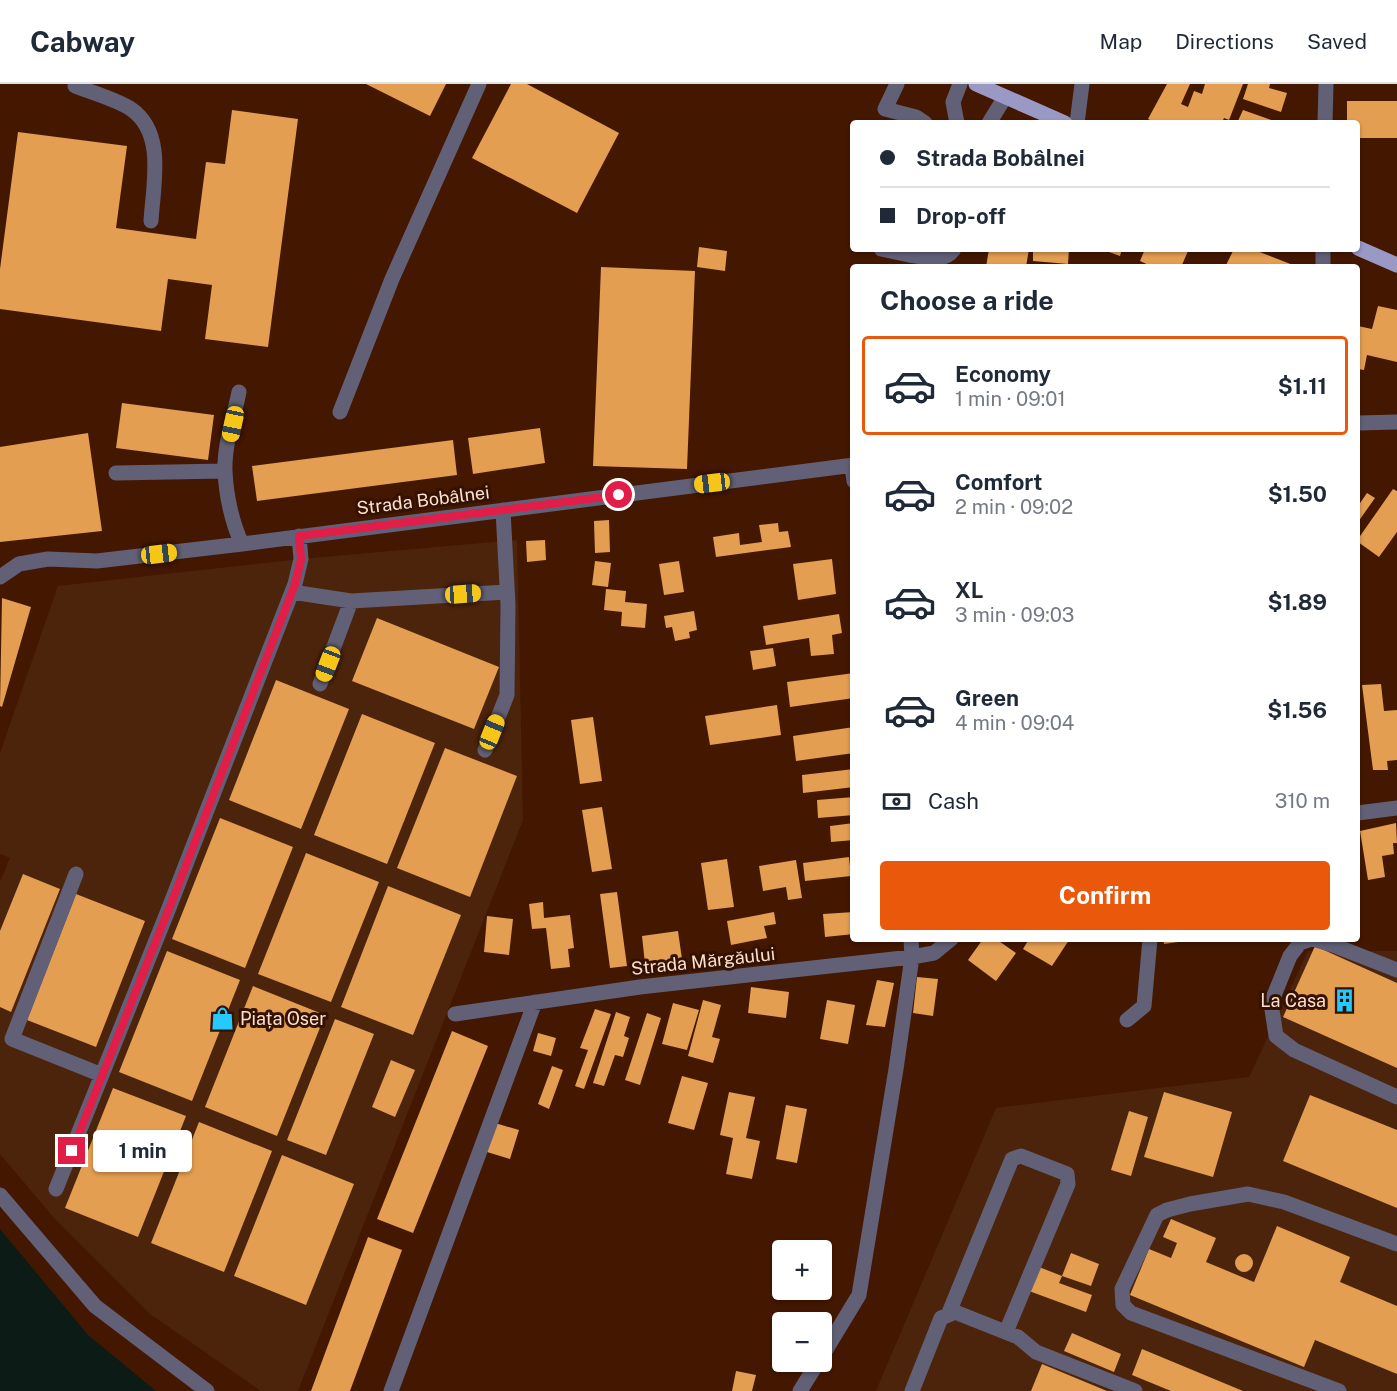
<!DOCTYPE html>
<html lang="en">
<head>
<meta charset="utf-8">
<style>
	body { margin:0; font-family:"Public Sans",sans-serif; background:#f2f2f3; color:#1f2937; height:100vh; display:flex; flex-direction:column; font-size:22px; white-space:nowrap }
	* { box-sizing:border-box; margin:0 }
	p { font-size:20px; color:#747a83 }
	.icon { flex:none; width:33px; height:33px; fill:none; stroke:currentColor; stroke-width:2; stroke-linecap:round; stroke-linejoin:round }
	.map { position:relative; flex:1; overflow:hidden }
	.drawer { position:absolute; left:850px; top:180px; width:510px; height:678px; display:flex; flex-direction:column; background:#fff; border-radius:6px; box-shadow:0 2px 4px #0004 }
	.drawer>* { flex:none }
	.top-card { position:absolute; left:850px; top:36px; width:510px; height:132px; border-radius:6px; box-shadow:0 2px 4px #0004; display:grid; align-content:center; height:132px; padding:0 30px; background:#fff }
	.buttons { position:absolute; left:772px; top:1156px; display:grid; gap:12px }
	.buttons a { display:grid; place-items:center; width:60px; height:60px; border-radius:6px; background:#fff; box-shadow:0 2px 4px #0004; font-size:30px }
	.end { position:absolute; width:27px; height:27px; margin:-14px; border:8px solid #e11d48; background:#fff; box-shadow:0 0 0 3px #fff }
	.from { border-radius:50% }
	.bubble { position:absolute; height:42px; border-radius:6px; background:#fff; box-shadow:0 2px 4px #0004; font-size:20px; font-weight:700; line-height:42px; text-align:center }
	.car { position:absolute; width:18px; height:36px; margin:-18px -9px; border-radius:8px; box-shadow:0 0 4px 2px #0007; background:linear-gradient(#f5c518 24%,#345 0 40%,#f5c518 0 76%,#345 0 86%,#f5c518 0) }
	.top-card b { display:flex; align-items:center; gap:21px; height:57px; font-size:22px }
	.top-card b+b { border-top:2px solid #e0e1e3 }
	.top-card i { width:15px; height:15px; background:#1f2937 }
	ul { padding:0; list-style:none }
	li { display:flex; align-items:center; gap:18px; height:99px; margin:0 12px 9px; padding:0 18px; border:3px solid transparent; border-radius:6px }
	li div { flex:1 }
	li b { display:block; font-size:22px }
	li em { font-style:normal; font-weight:700 }
	li.selected { border-color:#ea580c }
	li>.icon { width:54px; height:54px; stroke-width:1.5 }
	h2 { padding:0 30px; font-size:27px; line-height:72px }
	.pay { display:flex; align-items:center; gap:15px; height:66px; padding:0 30px; font-size:22px }
	.pay p { margin-inline-start:auto }
	.button { display:flex; gap:12px; margin-top:auto; padding:12px 30px }
	.button a { flex:1; height:69px; border-radius:6px; background:#ea580c; color:#fff; font-size:24px; font-weight:700; line-height:69px; text-align:center }
	header { display:flex; align-items:center; gap:36px; box-sizing:border-box; height:84px; padding:0 30px; background:#fff; border-bottom:2px solid #e0e1e3 }
	header strong { font-size:28px }
	nav { display:flex; gap:33px; margin-inline-start:auto; font-size:21px }
	.map>svg:first-child { display:block }
</style>
</head>
<body>
<header>
<strong>Cabway</strong>
<nav><a>Map</a><a>Directions</a><a>Saved</a></nav>
</header>
<div class="map">
<svg width="1397" height="1307" viewBox="0 0 1397 1307">
	<rect width="100%" height="100%" fill="#441700"/>
	<path fill="#4c240c" d="M517,456L523,736L298,1307H261L150,1230L54,1134L0,1070V798L10,774L0,770V669L58,502L301,475Z
		M1308,867H1397V1307H876L996,1024L1249,993Z"/>
	<path fill="#0c1b15" d="M0,1145L88,1251L156,1307H0Z"/>
	<path fill="#e39e51" d="M366,0H446L430,32Z
		M511,0H527L619,49L577,129L472,74Z
		M1167,0H1190L1181,20L1188,23L1194,7L1202,10L1205,0H1243L1229,36L1224,34L1222,39H1156L1148,35Z
		M1248,0H1270L1269,4L1287,9L1281,28L1243,15Z
		M1347,17H1397V54H1358V39H1347Z
		M232,26L298,35L268,263L205,255L212,201L168,195L161,247L0,225V185L18,48L127,62L116,144L196,155L206,78L225,80Z
		M1243,26L1280,39H1237Z
		M699,163L727,167L725,187L697,183Z
		M989,165H1029L1026,183H986Z
		M1033,165H1069L1068,180L1033,177Z
		M1101,165H1122L1120,172Z
		M1145,165H1189L1181,183H1153L1140,177Z
		M1234,165H1252L1293,181L1292,183H1225Z
		M601,183L695,187L687,385L593,382Z
		M1378,222L1397,226V278L1367,271L1364,286L1358,285V242L1372,245Z
		M122,319L214,331L208,376L116,364Z
		M540,344L545,379L473,390L468,354Z
		M88,349L102,447L0,458V363Z
		M453,356L457,391L257,417L252,382Z
		M1393,405L1397,407V448L1379,473L1358,458V455Z
		M1367,409L1375,414L1358,438V422Z
		M609,436L610,468L595,469L594,437Z
		M778,439L779,448L788,447L791,463L716,473L713,453L739,449L740,461L762,458L759,441Z
		M545,456L546,476L527,478L526,457Z
		M832,475L836,510L798,516L793,480Z
		M595,477L611,479L608,503L592,501Z
		M679,477L684,508L664,511L659,480Z
		M606,505L626,507L625,518L647,520L645,544L621,542L622,528L604,526Z
		M2,514L31,523L2,623L0,622Z
		M694,527L697,546L689,548L690,554L675,557L672,543L666,544L664,532Z
		M839,530L842,549L832,551L834,570L811,572L809,554L766,561L763,542Z
		M377,534L499,583L474,645L352,597Z
		M773,564L776,582L753,586L750,567Z
		M854,589V614L790,623L787,598Z
		M276,596L349,625L301,745L229,716Z
		M1381,600L1384,627L1397,626V676L1387,677L1388,686H1373L1362,601Z
		M777,621L781,651L710,661L705,632Z
		M362,630L435,659L387,780L314,751Z
		M593,633L602,697L580,700L571,636Z
		M854,643V669L796,677L793,652Z
		M445,664L517,692L470,813L397,784Z
		M854,685V703L803,709L802,691Z
		M854,713V731L818,734L817,716Z
		M602,723L612,785L592,788L582,726Z
		M220,734L293,763L245,884L172,855Z
		M854,739V756L831,758L830,742Z
		M1396,739L1397,759H1393L1394,770L1382,772L1385,793L1368,796L1360,747Z
		M306,769L379,798L331,918L258,890Z
		M849,773L851,792L805,797L803,779Z
		M727,775L734,823L708,826L701,779Z
		M796,776L802,814L788,816L786,803L763,807L759,782Z
		M23,790L60,805L11,928L0,923V847Z
		M388,802L461,831L413,951L341,923Z
		M617,808L627,882L610,884L600,810Z
		M76,810L145,837L96,963L27,936Z
		M543,818L544,834L570,831L574,864L568,865L570,883L551,885L546,844L532,845L529,820Z
		M774,828L776,840L764,842L767,854L731,861L727,837Z
		M854,828V850L825,853L823,830Z
		M487,832L513,835L509,871L484,868Z
		M678,847L682,875L645,880L642,852Z
		M983,855H996L1016,869L996,897L968,876Z
		M1029,855H1067L1069,856L1052,882L1023,865Z
		M1163,855H1193V856L1164,860Z
		M1315,862L1397,899V984L1283,933Z
		M167,867L240,896L192,1017L119,988Z
		M917,893L938,895L933,932L913,929Z
		M877,896L894,899L885,943L866,941Z
		M253,902L325,931L277,1052L205,1023Z
		M751,903L789,908L786,934L748,929Z
		M703,916L721,921L712,953L720,955L713,979L688,972Z
		M827,916L855,921L848,960L820,955Z
		M673,919L699,926L687,966L662,960Z
		M595,925L611,930L584,1005L575,1002L588,966L580,964Z
		M616,928L630,933L624,952L629,954L623,973L615,971L604,1002L593,999Z
		M647,929L661,934L640,1001L625,996Z
		M335,935L374,950L326,1071L287,1056Z
		M452,947L488,962L413,1149L377,1135Z
		M538,949L556,954L551,972L533,967Z
		M391,976L415,986L395,1033L372,1023Z
		M552,982L563,986L549,1025L538,1020Z
		M682,992L708,999L694,1046L668,1039Z
		M113,1004L186,1032L138,1153L65,1124Z
		M729,1008L755,1013L746,1054L760,1057L752,1095L726,1090L733,1054L720,1051Z
		M1164,1008L1232,1028L1213,1093L1144,1073Z
		M1310,1011L1397,1046V1124L1283,1077Z
		M786,1021L807,1025L797,1079L776,1075Z
		M1129,1027L1148,1033L1131,1092L1111,1086Z
		M199,1038L272,1067L224,1188L151,1159Z
		M495,1039L519,1046L510,1075L487,1068Z
		M282,1071L354,1100L306,1221L234,1192Z
		M1171,1135L1216,1154L1206,1178L1254,1198L1277,1142L1350,1173L1340,1198L1397,1222V1290L1315,1256L1304,1283L1130,1211L1149,1165L1171,1174L1177,1159L1163,1153Z
		M368,1153L402,1166L350,1307H311Z
		M1071,1169L1099,1180L1091,1202L1062,1192Z
		M1235 1179a9 9 0 1 1 18 0a9 9 0 1 1-18 0Z
		M1039,1183L1062,1192L1059,1199L1092,1211L1086,1228L1029,1207Z
		M1072,1249L1121,1270L1114,1288L1064,1267Z
		M1142,1265L1243,1307H1171L1132,1291Z
		M1042,1280L1107,1307H1031Z
		M736,1287L756,1291L752,1307H732Z"/>
	<g fill="none" stroke-linecap="round" stroke-linejoin="round">
		<path stroke="#616076" stroke-width="15" d="M897,0L885,25L916,33L925,39
			M75,2C91,8 118,16 131,25C166,49 153,101 151,137
			M957,39L953,18L960,0
			M989,39L1005,13
			M1077,39L1082,0
			M1325,39L1326,0
			M881,165L909,171
			M910,165L909,171C925,173 944,180 954,165
			M1323,183V165
			M239,308C234,333 224,361 225,387C226,411 232,439 242,460
			M340,328L392,195L479,0
			M1358,339L1397,338
			M852,382L854,397
			M116,389L225,387
			M0,493L19,480L48,475L97,477L242,460L854,381
			M292,508L351,517L507,508
			M320,600L351,517
			M485,666L507,611L508,521L503,426
			M1358,729L1397,724
			M76,790L12,955L102,991
			M1312,855L1300,859L1290,872L1271,919L1276,952L1294,966L1397,1013
			M1313,855L1333,861L1397,886
			M455,930L640,903L912,873L934,869L951,855
			M1127,936L1144,922L1150,855
			M56,1105L167,829L295,500L301,475L299,452
			M0,1111L95,1222L207,1307
			M948,1231L1012,1075L1021,1072L1067,1090L1068,1100L1006,1248
			M822,1272L859,1211L896,985L912,873L911,855
			M391,1307L535,918
			M800,1307L818,1278
			M912,1307L941,1234L955,1228L1018,1253L1036,1268L1135,1307
			M1339,1307L1131,1229L1123,1221L1122,1205L1157,1131L1167,1126L1190,1120L1248,1110L1284,1118L1397,1160"/>
		<path stroke="#9a98c5" stroke-width="15" d="M976,0L1065,39
			M1358,164L1397,181"/>
	</g>
	<g fill="none" stroke-linecap="round" stroke-linejoin="round">
		<path stroke="#e11d48" stroke-width="8" d="M72,1067L176,807L295,500L301,475L299,452L619,411"/>
	</g>
	<defs>
		<symbol id="building-bare" viewBox="-9 -9 18 18"><path d="M-4-6H4V6H1V3H-1V6H-4ZM-2.5-4.3h1.7v1.8h-1.7ZM.8-4.3h1.7v1.8H.8ZM-2.5-1h1.7V.8h-1.7ZM.8-1h1.7V.8H.8Z" fill="#25c9fe" stroke="#341201" stroke-width="2.5" paint-order="stroke"/></symbol>
		<symbol id="shop-bare" viewBox="-9 -9 18 18"><path d="M-5-2.5h2.3a2.7 3.5 0 0 1 5.4 0H5L5.5 6h-11ZM-1.5-2.5h3a1.5 2.3 0 0 0-3 0Z" fill="#25c9fe" stroke="#341201" stroke-width="2.5" paint-order="stroke"/></symbol>
	</defs>
	<g fill-rule="evenodd">
		<use href="#building-bare" x="1328" y="900" width="33" height="33"/>
		<use href="#shop-bare" x="206" y="918" width="33" height="33"/>
	</g>
	<g text-anchor="middle" dominant-baseline="central" stroke-width="6" stroke-linejoin="round" paint-order="stroke">
		<g font-size="18" fill="#fee0d1" stroke="#341201">
			<text transform="translate(423 416) rotate(-7)">Strada Bobâlnei</text>
			<text transform="translate(703 877) rotate(-6)">Strada Mărgăului</text>
		</g>
		<g font-size="18" fill="#fee0d1" stroke="#341201" text-anchor="end">
			<text x="1326" y="916">La Casa</text>
			<text x="240" y="934" text-anchor="start">Piața Oser</text>
		</g>
	</g>
</svg>
<div class="buttons">
<a>+</a>
<a>−</a>
</div>
<i class="end from" style="left:619px;top:411px"></i>
<i class="end" style="left:72px;top:1067px"></i>
<div class="bubble" style="left:93px;top:1046px;width:99px">1 min</div>
<i class="car" style="left:233px;top:340px;rotate:192deg"></i>
<i class="car" style="left:712px;top:399px;rotate:263deg"></i>
<i class="car" style="left:159px;top:470px;rotate:83deg"></i>
<i class="car" style="left:463px;top:510px;rotate:86deg"></i>
<i class="car" style="left:328px;top:580px;rotate:201deg"></i>
<i class="car" style="left:492px;top:648px;rotate:22deg"></i>
<div class="top-card">
<b><i class="from"></i>Strada Bobâlnei</b>
<b><i></i>Drop-off</b>
</div>
<section class="drawer">
<h2>Choose a ride</h2>
<ul>
<li class="selected"><svg class="icon" aria-label="car" viewBox="0 0 24 24"><path d="M5 17H2v-5l4-1 3-4h7l3 4 3 1v5h-3M9 17h6M6 11h13"/><circle cx="7" cy="17" r="2"/><circle cx="17" cy="17" r="2"/></svg><div><b>Economy</b><p>1 min · 09:01</p></div><em>$1.11</em></li>
<li><svg class="icon" aria-label="car" viewBox="0 0 24 24"><path d="M5 17H2v-5l4-1 3-4h7l3 4 3 1v5h-3M9 17h6M6 11h13"/><circle cx="7" cy="17" r="2"/><circle cx="17" cy="17" r="2"/></svg><div><b>Comfort</b><p>2 min · 09:02</p></div><em>$1.50</em></li>
<li><svg class="icon" aria-label="car" viewBox="0 0 24 24"><path d="M5 17H2v-5l4-1 3-4h7l3 4 3 1v5h-3M9 17h6M6 11h13"/><circle cx="7" cy="17" r="2"/><circle cx="17" cy="17" r="2"/></svg><div><b>XL</b><p>3 min · 09:03</p></div><em>$1.89</em></li>
<li><svg class="icon" aria-label="car" viewBox="0 0 24 24"><path d="M5 17H2v-5l4-1 3-4h7l3 4 3 1v5h-3M9 17h6M6 11h13"/><circle cx="7" cy="17" r="2"/><circle cx="17" cy="17" r="2"/></svg><div><b>Green</b><p>4 min · 09:04</p></div><em>$1.56</em></li>
</ul>
<div class="pay"><svg class="icon" aria-label="cash" viewBox="0 0 24 24"><path d="M3 7h18v10H3z"/><circle cx="12" cy="12" r="2"/></svg>Cash<p>310 m</p></div>
<div class="button"><a>Confirm</a></div>
</section>
</div>
</body>
</html>
